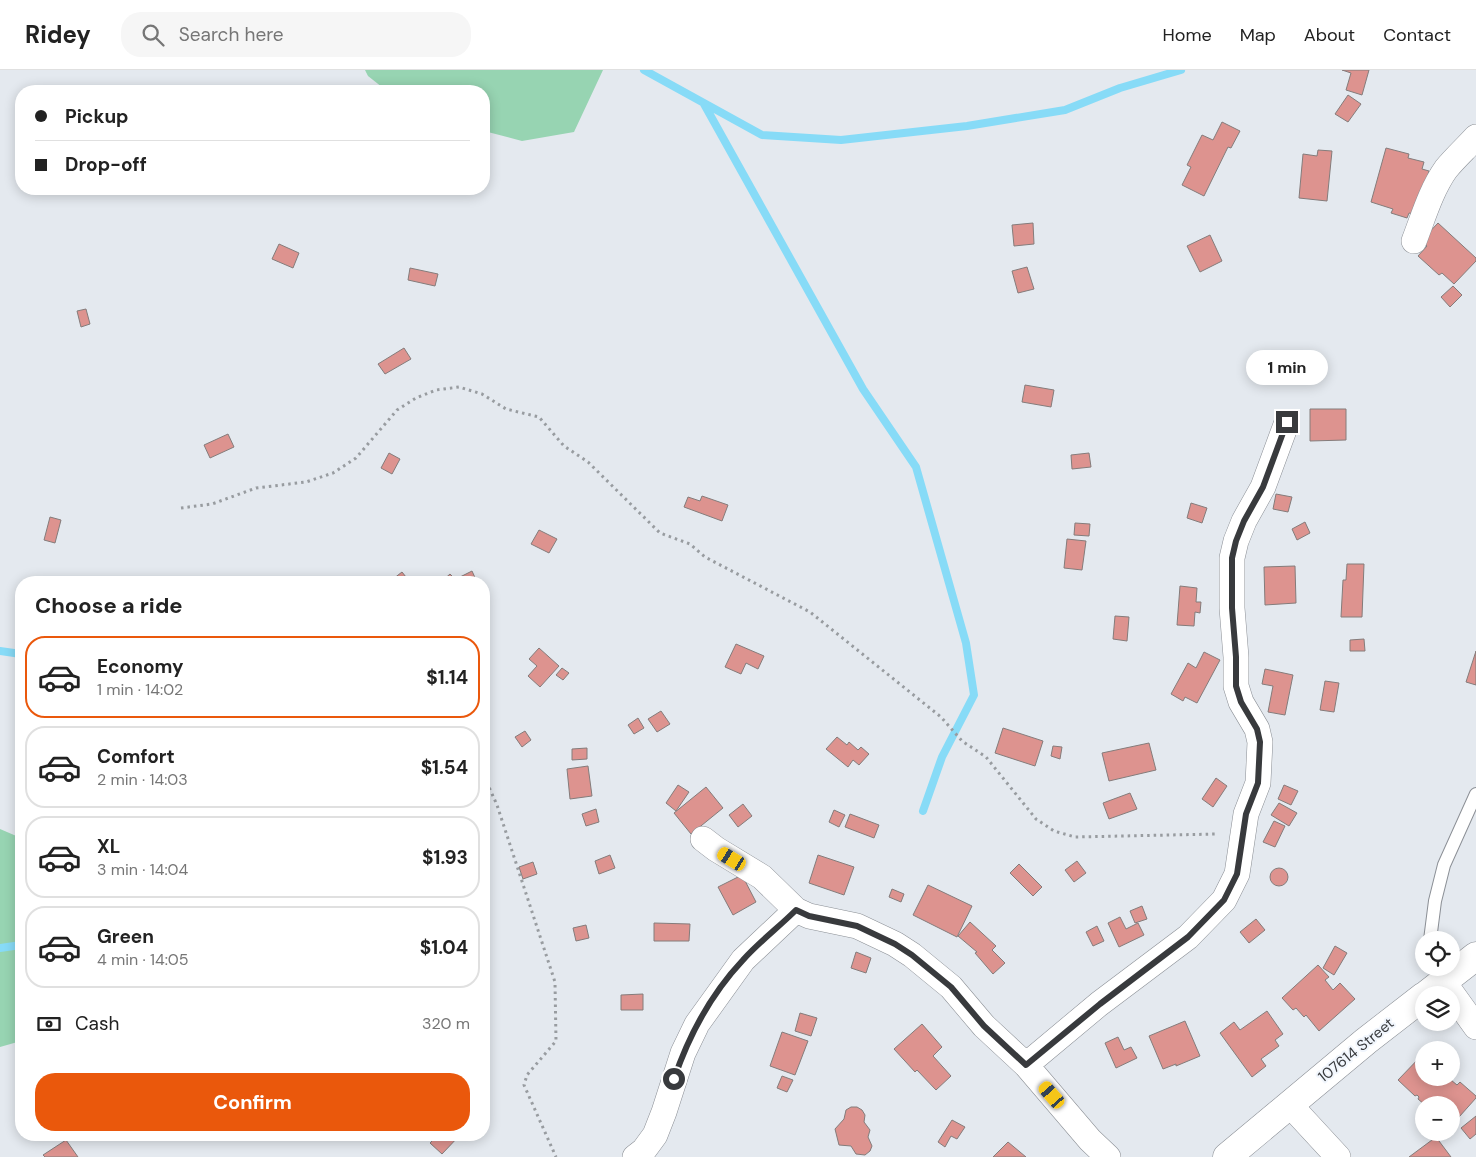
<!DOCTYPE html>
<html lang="en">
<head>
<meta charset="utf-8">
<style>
	body { margin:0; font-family:"DM Sans",sans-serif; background:#f6f6f6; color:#222; height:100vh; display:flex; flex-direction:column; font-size:19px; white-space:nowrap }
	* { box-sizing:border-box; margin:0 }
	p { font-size:16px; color:#767676 }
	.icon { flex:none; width:28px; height:28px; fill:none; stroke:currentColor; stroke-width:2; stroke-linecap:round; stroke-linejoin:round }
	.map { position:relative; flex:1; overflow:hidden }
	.side { position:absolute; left:15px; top:506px; width:475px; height:565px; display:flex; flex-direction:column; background:#fff; border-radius:20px; box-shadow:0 2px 12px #0003 }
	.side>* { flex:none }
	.guide { position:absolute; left:15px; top:15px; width:475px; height:110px; border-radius:20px; box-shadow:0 2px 12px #0003; display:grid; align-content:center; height:110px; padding:0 20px; background:#fff }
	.controls { position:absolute; left:1415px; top:861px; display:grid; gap:10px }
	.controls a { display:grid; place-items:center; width:45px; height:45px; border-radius:50%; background:#fff; box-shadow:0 2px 12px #0003; font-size:25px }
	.end { position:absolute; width:22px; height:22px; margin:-11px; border:6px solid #383a3d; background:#fff; box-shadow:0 0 0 2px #fff }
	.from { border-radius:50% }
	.bubble { position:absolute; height:35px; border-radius:18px; background:#fff; box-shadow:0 2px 12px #0003; font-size:16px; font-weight:700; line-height:35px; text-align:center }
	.car { position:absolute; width:15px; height:30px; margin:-15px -8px; border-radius:6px; box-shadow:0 0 4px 1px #0007; background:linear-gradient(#f5c518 24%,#345 0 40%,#f5c518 0 76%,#345 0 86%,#f5c518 0) }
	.guide b { display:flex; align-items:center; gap:18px; height:48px; font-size:19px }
	.guide b+b { border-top:1px solid #e0e0e0 }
	.guide i { width:12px; height:12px; background:#222 }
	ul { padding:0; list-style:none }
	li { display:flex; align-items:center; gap:15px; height:82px; margin:0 10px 8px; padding:0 10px; border:2px solid #e0e0e0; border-radius:20px }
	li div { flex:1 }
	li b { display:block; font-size:19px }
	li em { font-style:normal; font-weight:700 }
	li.active { border-color:#ea580c }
	li>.icon { width:45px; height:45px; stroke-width:1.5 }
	h2 { padding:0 20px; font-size:22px; line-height:60px }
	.pay { display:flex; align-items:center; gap:12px; height:55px; padding:0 20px; font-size:19px }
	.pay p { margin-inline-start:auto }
	.button { display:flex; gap:10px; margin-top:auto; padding:10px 20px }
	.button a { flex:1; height:58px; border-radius:20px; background:#ea580c; color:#fff; font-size:20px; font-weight:700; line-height:58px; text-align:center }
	header { display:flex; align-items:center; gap:30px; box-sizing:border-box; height:70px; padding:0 25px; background:#fff; border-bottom:1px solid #e0e0e0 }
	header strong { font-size:24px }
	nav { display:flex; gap:28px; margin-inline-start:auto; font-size:18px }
	.search { width:350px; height:45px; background:#f6f6f6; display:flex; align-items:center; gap:12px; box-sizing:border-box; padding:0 18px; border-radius:20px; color:#767676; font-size:19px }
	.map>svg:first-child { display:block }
</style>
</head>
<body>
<header>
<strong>Ridey</strong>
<div class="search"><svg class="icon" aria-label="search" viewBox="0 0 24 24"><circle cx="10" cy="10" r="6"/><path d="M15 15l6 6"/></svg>Search here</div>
<nav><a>Home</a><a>Map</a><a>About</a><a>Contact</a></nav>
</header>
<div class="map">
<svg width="1476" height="1087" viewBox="0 0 1476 1087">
	<rect width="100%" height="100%" fill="#e4e9ef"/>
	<path fill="#97d4b2" d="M365,0H603L574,62L522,71L484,61V21H387L368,6Z
		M0,759L21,768V971L0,977Z"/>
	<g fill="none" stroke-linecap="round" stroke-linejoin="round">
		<path stroke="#87dbf7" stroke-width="8" d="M644,0L762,65L841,70L967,56L1065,40L1120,18L1181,0
			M704,34L863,319L916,397L966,573L974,625L942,687L923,741
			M0,581L21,584
			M0,878L21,875"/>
	</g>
	<path fill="#dd938f" stroke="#847c7b" d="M1342,0H1369L1362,25L1346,20L1351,3Z
		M1348,25L1361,34L1348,52L1335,44Z
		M1222,52L1240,61L1231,78L1228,77L1204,126L1182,115L1191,97L1187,95L1202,65L1213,70Z
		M1386,78L1409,84L1408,88L1424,92L1422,99L1429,101L1421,130L1414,144L1409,143L1407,148L1391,143L1393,139L1371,132Z
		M1318,80L1332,81L1327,131L1299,128L1303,84L1317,86Z
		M1033,153L1034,174L1014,176L1012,155Z
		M1438,153L1476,188V191L1454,214L1442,203L1439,205L1418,186L1427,176L1421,171Z
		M1210,165L1222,191L1200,202L1187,176Z
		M279,174L299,183L293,198L272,189Z
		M1027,197L1034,219L1018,223L1012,201Z
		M410,198L438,204L435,216L408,210Z
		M1453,216L1462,225L1450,237L1441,227Z
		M86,239L90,254L81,257L77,241Z
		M404,278L411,289L385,304L378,294Z
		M1025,315L1054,320L1051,337L1022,332Z
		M1310,339H1346V370L1310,371Z
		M228,364L234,377L210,388L204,375Z
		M389,383L400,389L392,404L381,398Z
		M1089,383L1091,397L1072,399L1071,385Z
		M1276,424L1292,427L1288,442L1273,439Z
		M702,426L728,435L722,451L684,437L688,427L700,431Z
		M1191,433L1207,438L1202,453L1187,448Z
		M50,447L61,450L55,473L44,470Z
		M1305,452L1310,463L1297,470L1292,459Z
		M1075,453L1090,454L1089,466L1074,465Z
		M539,460L557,469L549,483L531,474Z
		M1067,469L1086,471L1082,500L1064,498Z
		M1347,494H1364L1362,547H1341L1343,510H1346Z
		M1295,496L1296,533L1265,535L1264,497Z
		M472,501L477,512H463L460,507Z
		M402,502L410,512H396L393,509Z
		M450,504L458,512H441Z
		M1180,516L1197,518L1196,532H1201L1200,543L1195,542L1194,556L1177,555Z
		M1115,546L1129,547L1127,571L1113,569Z
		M1364,569L1365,581H1350V570Z
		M736,574L764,586L758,599L746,593L741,604L725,597Z
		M539,578L559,596L540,617L528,606L537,596L529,589Z
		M1476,581V615L1466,612Z
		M1204,582L1220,590L1197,633L1185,627L1183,631L1171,624L1188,593L1196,598Z
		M562,598L569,603L563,610L556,605Z
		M1265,599L1293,605L1285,645L1268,642L1273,616L1262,614Z
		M1325,611L1339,613L1334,642L1320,640Z
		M661,641L670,654L657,662L648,649Z
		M638,648L644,658L634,664L628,655Z
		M1003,658L1043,671L1035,696L995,683Z
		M525,661L531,670L522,677L515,667Z
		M837,667L847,675L849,672L858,680L861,677L869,684L859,695L853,690L848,697L826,679Z
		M1149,673L1156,700L1109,711L1102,683Z
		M1053,676L1062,677L1060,689L1051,686Z
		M587,678V689L572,690V679Z
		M588,696L592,726L570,729L567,699Z
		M1216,708L1227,716L1213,737L1202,729Z
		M678,715L689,722L676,741L666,733Z
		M1284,715L1298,721L1291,735L1278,729Z
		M706,717L723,738L691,764L674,743Z
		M1130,723L1137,739L1109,749L1103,733Z
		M1279,733L1297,743L1289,756L1271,745Z
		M743,734L752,746L738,757L729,745Z
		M596,739L599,752L586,756L582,744Z
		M834,740L845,745L839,757L829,752Z
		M850,744L879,755L874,768L845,757Z
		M1274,751L1285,756L1275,777L1263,772Z
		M610,785L615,798L599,804L595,791Z
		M818,785L854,797L844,825L809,813Z
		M1077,791L1086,803L1074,812L1065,800Z
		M533,792L537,804L523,809L519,797Z
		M1019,794L1042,817L1033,826L1010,803Z
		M1270 807a9 9 0 1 1 18 0a9 9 0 1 1-18 0Z
		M742,805L756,832L733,845L718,817Z
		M928,815L972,836L957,867L913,845Z
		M892,819L904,824L901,832L889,827Z
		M1142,836L1147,849L1135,853L1130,841Z
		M1120,847L1126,859L1138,853L1144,865L1119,877L1108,853Z
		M1256,849L1265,860L1249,873L1240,862Z
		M970,852L996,876L992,880L1005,893L993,904L975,883L977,882L958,866Z
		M654,853L690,854L689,871H654Z
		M586,855L589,868L576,871L573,858Z
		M1097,856L1104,871L1093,876L1086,862Z
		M1335,876L1347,883L1334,905L1323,898Z
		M856,882L871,888L866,903L851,898Z
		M1318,895L1329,907L1325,910L1333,920L1340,913L1355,929L1319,961L1306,945L1304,947L1296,938L1293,940L1282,928Z
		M643,924V940H621V925Z
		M1267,941L1283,964L1275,970L1279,976L1261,989L1266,996L1252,1007L1220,963L1234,952L1240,960Z
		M800,943L817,948L811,966L795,961Z
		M1185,951L1200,986L1176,996V994L1163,999L1149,966Z
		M922,954L942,977L933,986L951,1006L936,1020L917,1000L915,1002L894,979Z
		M782,962L808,971L795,1005L770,996Z
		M1118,967L1124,980L1131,977L1137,988L1116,998L1105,973Z
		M1431,975L1436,980H1426Z
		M1424,983V1008H1451V1002L1455,1005L1451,1010L1457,1015L1460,1012L1476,1026V1028L1451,1056V1035H1425L1418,1029L1419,1027L1417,1025L1415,1026L1398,1010Z
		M782,1006L793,1010L787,1022L777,1018Z
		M851,1037H857L862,1040L865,1045L864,1052L870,1060L868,1067L872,1076L870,1081L865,1085L856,1084L851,1076L839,1075L835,1059L844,1049L846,1040Z
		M1476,1046V1064L1470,1069L1461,1058Z
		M952,1050L965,1057L957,1069L951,1066L945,1077L938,1072Z
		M438,1065H460L442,1084L430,1073Z
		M1436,1067L1451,1087H1409Z
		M66,1070L78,1087H45L43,1085Z
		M1008,1072L1026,1087H993Z"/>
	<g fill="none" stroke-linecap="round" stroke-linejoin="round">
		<defs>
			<path id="lane" d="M1430,870L1435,831L1444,795L1476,724"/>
			<path id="street" d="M1414,171C1423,148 1431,120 1446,99C1455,88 1466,78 1476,67
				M703,769L716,779L762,807L796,840L809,846L857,856L895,874L912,885L951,917L984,956L1026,995L1090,1070L1108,1087
				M1443,911L1476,957
				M1026,995L1099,934L1188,867L1224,830L1237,804L1246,744L1258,713L1260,672L1257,659L1241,632L1236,616V587L1232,538V488L1236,471L1244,451L1263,417L1287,352
				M1290,1035L1338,1087
				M635,1087L644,1080L655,1065L664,1042L683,983L697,954L743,890L796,840"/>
			<path id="secondary" d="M1426,925L1476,886
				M1227,1087L1366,971L1424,926"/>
		</defs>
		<use href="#lane" stroke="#8b8f95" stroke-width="14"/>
		<use href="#street" stroke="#8b8f95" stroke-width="26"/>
		<use href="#secondary" stroke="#8b8f95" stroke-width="29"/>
		<path stroke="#989ca0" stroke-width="3" stroke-dasharray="2.5 4" stroke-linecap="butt" d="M181,438L212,434L256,418L306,412L333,403L356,388L397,340L416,328L436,320L459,317L482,324L506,339L539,347L564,376L588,392L660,463L690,474L705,487L810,542L941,647L962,671L986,687L1036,749L1054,761L1075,767L1217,764
			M484,706L497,735L555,912L556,971L527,1005L524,1015L556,1087"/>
		<use href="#lane" stroke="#fff" stroke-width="12"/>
		<use href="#street" stroke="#fff" stroke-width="25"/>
		<use href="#secondary" stroke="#fff" stroke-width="28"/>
	</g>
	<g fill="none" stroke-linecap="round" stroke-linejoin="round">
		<path stroke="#383a3d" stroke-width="6" d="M674,1009C689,965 711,924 743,890C759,872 779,857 796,840L809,846L857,856L895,874L912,885L951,917L984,956L1026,995L1100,934L1188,867L1224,830L1237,804L1246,744L1258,713L1260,672L1257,659L1241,632L1236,616V587L1232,538V488L1236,471L1244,451L1263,417L1287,352"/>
	</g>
	<g text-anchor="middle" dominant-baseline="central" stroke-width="4" stroke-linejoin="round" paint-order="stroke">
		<g font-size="15" fill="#383a3d" stroke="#f1f6fd">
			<text transform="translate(1356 980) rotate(-39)">107614 Street</text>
		</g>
	</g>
</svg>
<div class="controls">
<a><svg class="icon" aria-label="locate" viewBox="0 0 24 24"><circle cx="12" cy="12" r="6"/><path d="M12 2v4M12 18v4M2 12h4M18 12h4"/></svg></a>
<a><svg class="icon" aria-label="layers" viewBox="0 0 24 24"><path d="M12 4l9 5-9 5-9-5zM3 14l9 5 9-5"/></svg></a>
<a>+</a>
<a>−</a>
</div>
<i class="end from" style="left:674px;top:1009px"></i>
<i class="end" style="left:1287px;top:352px"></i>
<div class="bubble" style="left:1246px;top:280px;width:82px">1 min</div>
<i class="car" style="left:732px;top:789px;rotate:301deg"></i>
<i class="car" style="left:1052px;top:1025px;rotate:319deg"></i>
<div class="guide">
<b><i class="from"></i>Pickup</b>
<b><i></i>Drop-off</b>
</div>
<section class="side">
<h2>Choose a ride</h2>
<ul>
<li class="active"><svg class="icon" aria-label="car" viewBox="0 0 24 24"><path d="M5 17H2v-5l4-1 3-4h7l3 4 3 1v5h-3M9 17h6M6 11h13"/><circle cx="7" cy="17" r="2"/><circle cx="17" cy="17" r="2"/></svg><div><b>Economy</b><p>1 min · 14:02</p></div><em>$1.14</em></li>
<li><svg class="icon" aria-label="car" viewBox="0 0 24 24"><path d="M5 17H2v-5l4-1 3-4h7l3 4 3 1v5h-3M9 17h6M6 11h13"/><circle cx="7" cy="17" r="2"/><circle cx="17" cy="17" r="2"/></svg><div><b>Comfort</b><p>2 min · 14:03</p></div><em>$1.54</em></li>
<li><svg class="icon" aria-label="car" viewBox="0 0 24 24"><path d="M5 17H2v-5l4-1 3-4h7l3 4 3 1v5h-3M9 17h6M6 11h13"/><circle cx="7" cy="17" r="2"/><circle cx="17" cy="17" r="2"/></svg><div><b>XL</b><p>3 min · 14:04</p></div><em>$1.93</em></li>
<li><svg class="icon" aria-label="car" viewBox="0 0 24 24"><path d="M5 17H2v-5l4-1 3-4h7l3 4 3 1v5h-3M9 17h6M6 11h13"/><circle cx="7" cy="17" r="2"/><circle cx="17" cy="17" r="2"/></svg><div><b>Green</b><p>4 min · 14:05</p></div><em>$1.04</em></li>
</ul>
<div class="pay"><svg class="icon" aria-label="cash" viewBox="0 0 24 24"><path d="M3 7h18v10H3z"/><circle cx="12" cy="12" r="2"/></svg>Cash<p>320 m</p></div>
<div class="button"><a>Confirm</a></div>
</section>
</div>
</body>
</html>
